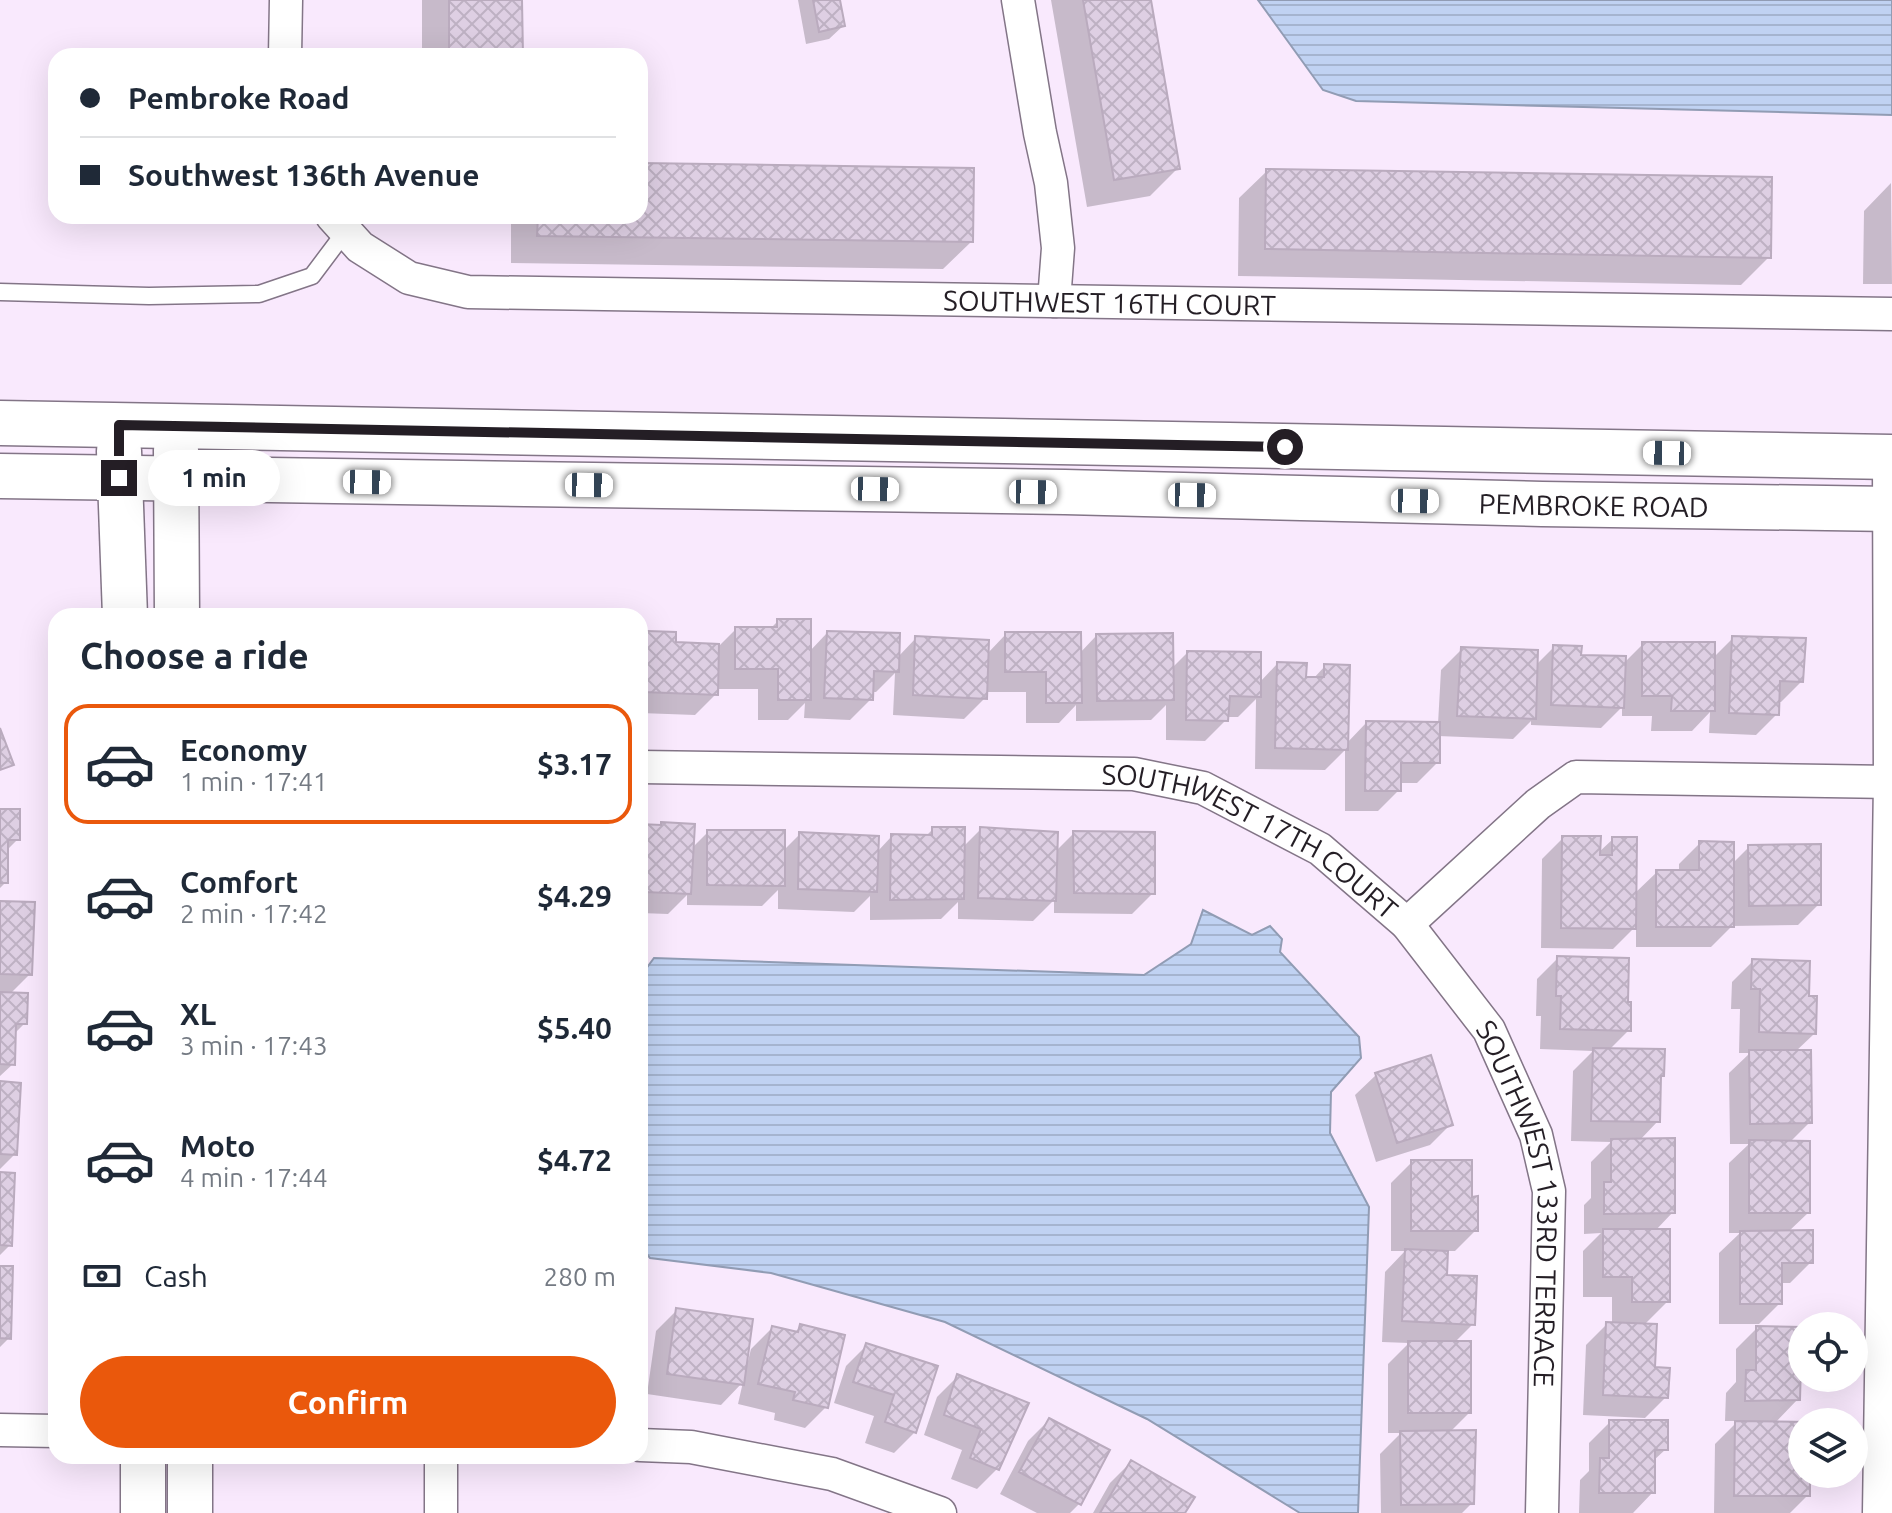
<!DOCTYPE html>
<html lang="en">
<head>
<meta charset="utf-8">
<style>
	body { margin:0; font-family:Ubuntu,sans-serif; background:#f6f6f7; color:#1f2937; height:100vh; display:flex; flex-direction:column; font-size:30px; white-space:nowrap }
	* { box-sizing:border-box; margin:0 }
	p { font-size:26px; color:#747a83 }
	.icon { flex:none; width:44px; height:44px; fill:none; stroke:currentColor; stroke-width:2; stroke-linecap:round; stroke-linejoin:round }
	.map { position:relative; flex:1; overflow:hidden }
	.side { position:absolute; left:48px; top:608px; width:600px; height:856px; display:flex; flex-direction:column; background:#fff; border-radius:24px; box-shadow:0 8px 32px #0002 }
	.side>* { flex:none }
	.guide { position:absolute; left:48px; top:48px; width:600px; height:176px; border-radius:24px; box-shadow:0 8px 32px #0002; display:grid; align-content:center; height:176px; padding:0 32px; background:#fff }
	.buttons { position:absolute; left:1788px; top:1312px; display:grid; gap:16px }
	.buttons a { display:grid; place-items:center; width:80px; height:80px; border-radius:50%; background:#fff; box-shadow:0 8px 32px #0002; font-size:40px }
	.end { position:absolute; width:36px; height:36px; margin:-18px; border:10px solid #241e25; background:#fff; box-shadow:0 0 0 4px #fff }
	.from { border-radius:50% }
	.bubble { position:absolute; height:56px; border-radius:28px; background:#fff; box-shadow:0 8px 32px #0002; font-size:26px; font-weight:700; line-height:56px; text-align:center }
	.car { position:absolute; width:24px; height:48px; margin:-24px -12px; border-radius:10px; box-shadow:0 0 6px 2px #0007; background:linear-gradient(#fff 24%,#345 0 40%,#fff 0 76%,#345 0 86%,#fff 0) }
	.guide b { display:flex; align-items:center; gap:28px; height:76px; font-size:30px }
	.guide b+b { border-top:2px solid #e0e1e3 }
	.guide i { width:20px; height:20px; background:#1f2937 }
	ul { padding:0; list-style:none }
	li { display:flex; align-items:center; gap:24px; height:120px; margin:0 16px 12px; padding:0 16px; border:4px solid transparent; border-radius:24px }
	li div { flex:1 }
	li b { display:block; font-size:30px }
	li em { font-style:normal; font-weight:700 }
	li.selected { border-color:#ea580c }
	li>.icon { width:72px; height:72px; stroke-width:1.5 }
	h2 { padding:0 32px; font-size:36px; line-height:96px }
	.pay { display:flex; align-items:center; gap:20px; height:88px; padding:0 32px; font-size:30px }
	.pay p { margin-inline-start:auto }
	.action { display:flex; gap:16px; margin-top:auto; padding:16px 32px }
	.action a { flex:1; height:92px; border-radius:48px; background:#ea580c; color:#fff; font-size:32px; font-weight:700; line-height:92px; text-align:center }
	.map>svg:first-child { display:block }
</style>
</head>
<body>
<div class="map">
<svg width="1892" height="1513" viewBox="0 0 1892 1513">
	<defs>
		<pattern id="water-rules" width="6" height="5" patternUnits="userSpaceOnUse" patternTransform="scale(2)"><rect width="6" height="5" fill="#c0d2f2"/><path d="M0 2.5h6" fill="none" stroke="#a5b4cf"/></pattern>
		<pattern id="building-cross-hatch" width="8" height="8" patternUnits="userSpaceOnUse" patternTransform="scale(2)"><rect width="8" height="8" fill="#decfe3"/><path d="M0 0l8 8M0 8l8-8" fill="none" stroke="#beb1c3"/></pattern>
	</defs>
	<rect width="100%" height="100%" fill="#f9e9fd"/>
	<path fill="url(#water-rules)" stroke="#919cb4" stroke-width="2" d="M1258,0H1892V115L1356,101L1323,90Z
		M1203,910L1252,935L1270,926L1282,939L1280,952L1359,1037L1361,1058L1331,1092L1330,1133L1369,1207L1358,1513H1300L1147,1419L945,1322L771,1273L650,1258L640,1246V977L654,958L1144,975L1191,944Z"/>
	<path fill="#0003" d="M422,0H520L521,56H422Z
		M798,0H838L843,26L829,39L806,44Z
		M1051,0H1149L1178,168L1150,196L1087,207Z
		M640,165L971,242L943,269L511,263V216H640Z
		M1267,171L1769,257L1741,285L1238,276L1239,198Z
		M1891,183L1892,284H1863L1864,211Z
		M778,621L809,652L827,633L897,658L916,638L987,654L1006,634L1079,654L1096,636L1171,669L1187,653L1259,683L1277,664L1304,679H1313L1325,666L1346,744L1366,723L1438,724L1441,670L1462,649L1536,665L1554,647L1579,657L1624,663L1643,644L1713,658L1733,638L1802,681L1781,702H1777V714L1756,735L1709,733L1710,712L1692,731H1651L1652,716H1622V707L1601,728L1531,725V721L1513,739L1438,736V762L1417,783H1399V790L1378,811H1345V750L1325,770L1255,769L1256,699L1238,717H1226V720L1205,741L1166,740V705L1151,720L1076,721V705L1059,723H1026V692H985V698L964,719L893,715L895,673L876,692H871V699L850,720L804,718L805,703L788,720H758V689H716V694L695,715L640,713V640L647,633L674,644L719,646L736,629H770Z
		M0,811L18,839L6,851V882L0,888Z
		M640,826L691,849L708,832L783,851L800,834L877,852L892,836L925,837L933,829L963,847L981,829L1055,852L1074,833L1153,893L1132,914L1054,913V900L1033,921L958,919V902L941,919L870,920V896L854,912L778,909V890L762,906L687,905V895L668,914L640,913Z
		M1563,838L1598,853L1613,839L1634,894L1657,872H1679V864L1700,843L1732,864L1749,847L1819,904L1798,925L1732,926L1711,947H1636V926L1613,949L1541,948L1542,859Z
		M0,903L30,974L10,994L25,1023L14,1034L13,1064L0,1076Z
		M1558,958L1629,1030L1609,1050L1662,1076L1659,1079L1658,1121L1639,1141L1673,1212L1655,1231L1668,1301L1643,1326L1653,1369L1666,1397L1645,1418L1583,1415L1586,1345L1607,1324H1612V1297H1583V1251L1601,1233L1584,1234V1205L1591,1198V1162L1611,1142L1571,1141L1573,1071L1593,1051L1540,1049L1541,1016H1536L1537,979Z
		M1753,961L1807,998L1814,1034L1795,1052L1810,1122L1789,1143L1808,1213L1788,1232L1811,1262L1790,1283H1780V1303L1759,1324H1719V1253L1740,1233H1729V1163L1749,1144H1730L1729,1073L1750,1053H1739L1740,1009H1731L1732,982Z
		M1376,1075L1451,1124L1430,1145L1376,1162L1355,1095Z
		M0,1083L15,1154L0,1169Z
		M1412,1162L1470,1199L1476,1230L1455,1251H1446L1445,1277L1473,1324L1454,1343L1469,1413L1449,1433L1472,1503L1462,1513H1381L1380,1454L1401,1433H1388V1364L1409,1343L1382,1342L1385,1272L1405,1251H1391V1183Z
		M0,1174L10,1245L0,1255Z
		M0,1268L9,1338L0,1347Z
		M677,1310L748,1361L751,1349L772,1328L794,1333L801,1326L826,1407L805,1428L774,1420L775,1413L738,1404L743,1382L721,1405L647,1394L656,1331Z
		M1757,1328L1802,1329V1369L1799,1371L1798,1399L1774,1424H1802V1474H1808V1495L1790,1513H1714L1715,1444L1738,1421H1725L1726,1393L1736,1382V1349Z
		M867,1345L915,1432L894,1453L865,1443L874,1416L834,1403L846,1366Z
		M957,1377L1027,1404L998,1468L977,1489L951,1479L962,1450L924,1435L937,1397Z
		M1049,1420L1079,1504L1070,1513H1037L1000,1494L1028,1441Z
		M1610,1422L1666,1449L1653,1461V1492L1633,1513H1579L1580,1480L1589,1471V1443Z
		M1131,1462L1183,1513H1093L1110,1483Z"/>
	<path fill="url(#building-cross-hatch)" stroke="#baabbe" stroke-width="2" d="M449,0H522L523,56H449Z
		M813,0H840L845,26L819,32Z
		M1083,0H1151L1180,169L1114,180Z
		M640,163L974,168L973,242L537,236L538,216H640Z
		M1266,169L1772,177L1771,258L1265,249Z
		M777,619H811V700H778V669H735V627H777Z
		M647,631L676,632V642L719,644L718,695L644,692Z
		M827,631L900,633L899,672L874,671L873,700L824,698Z
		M1005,632H1081L1082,703H1046V672H1005Z
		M1173,633L1174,700L1097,701L1096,634Z
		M915,636L989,640L987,699L913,695Z
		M1732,636L1806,638L1803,682L1780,681L1779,715L1729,713Z
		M1642,642H1715V711H1671L1672,696H1642Z
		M1553,645L1582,646L1581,655L1626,656L1624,708L1551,705Z
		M1461,647L1538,650L1536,719L1457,716Z
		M1187,651L1261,652V697L1230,696L1228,721L1186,720Z
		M1277,662L1307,663L1306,677H1324V664L1350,665L1348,750L1275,748Z
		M1366,721L1440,722V763H1401V791H1365Z
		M0,728L14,765L0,770Z
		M0,809H20V840H8V883H0Z
		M661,822L695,824L691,894L645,892V896H640V824L661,825Z
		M932,827H965L964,899L890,900L891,834L932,835Z
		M980,827L1058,832L1056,901L978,898Z
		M707,830H785V886L707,885Z
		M1073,831L1155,832V894L1074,893Z
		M799,832L879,836L877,892L798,889Z
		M1562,836H1601L1600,855H1612V837H1637L1636,929L1561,928Z
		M1699,841L1734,842V927H1656V870H1699Z
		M1821,844V905L1749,906L1748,845Z
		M0,901L35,902L32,975L0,974Z
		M1557,956L1629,958L1628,1002H1631V1031L1560,1029L1561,996H1556Z
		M1752,959L1810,961L1809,996H1817L1816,1034L1759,1032L1760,989H1751Z
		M0,992L28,993L27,1024H16L15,1065L0,1064Z
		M1593,1048L1665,1049L1664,1076H1661L1660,1122L1591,1121Z
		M1749,1050H1811L1812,1123L1750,1124Z
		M1431,1055L1453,1125L1397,1143L1375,1073Z
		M0,1081L21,1083L17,1155L0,1154Z
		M1675,1138V1213L1604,1214V1182H1611V1139Z
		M1749,1140L1810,1141V1213H1749Z
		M1411,1160H1472V1197L1478,1196V1231H1411Z
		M0,1172L15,1173L12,1246L0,1245Z
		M1603,1229H1670V1302H1632V1277H1603Z
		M1813,1230V1263H1782V1304H1740V1231Z
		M1405,1249L1448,1251L1447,1275L1477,1276L1475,1325L1402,1321Z
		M0,1266H13L11,1339L0,1338Z
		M676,1308L753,1319L744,1385L667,1374Z
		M1606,1322L1657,1324L1655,1367L1670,1368L1668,1398L1603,1395Z
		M800,1324L845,1335L828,1408L793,1400L795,1392L758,1384L772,1326L798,1332Z
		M1756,1326L1802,1327L1800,1400L1745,1401L1746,1370H1756Z
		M1408,1341H1471V1413H1408Z
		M866,1343L938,1366L916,1433L885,1422L894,1395L853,1382Z
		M957,1374L1029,1403L999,1470L970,1458L981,1429L944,1415Z
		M1049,1418L1110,1450L1081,1505L1019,1472Z
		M1609,1420H1668V1450H1655V1493H1599L1600,1458H1609Z
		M1735,1421L1811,1422H1802V1474H1810V1496H1734Z
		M1476,1430L1474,1504L1401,1505L1400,1431Z
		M1131,1460L1195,1497L1185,1513H1100Z"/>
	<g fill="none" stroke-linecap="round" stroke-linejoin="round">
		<defs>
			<path id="lane" d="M0,292L149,296L259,294L312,276L345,232"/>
			<g id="street">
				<path d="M1018,0L1040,133L1051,183L1058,248L1054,301"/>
				<path d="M285,56L286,0"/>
				<path id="s1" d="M332,216L360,247L409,278L468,292L1892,314"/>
				<path id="s2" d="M640,767L1134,774L1203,788L1320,849L1407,924L1538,804L1576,777L1892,782"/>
				<path id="s3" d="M1407,924L1489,1030L1536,1135L1549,1191L1542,1513"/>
				<path d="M0,1430L56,1431"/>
				<path d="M640,1445L691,1447L832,1474L940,1513"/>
				<path d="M441,1456V1513"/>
				<path d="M1879,1513L1890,782L1889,457"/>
			</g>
			<g id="secondary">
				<path d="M0,423L1892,457"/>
				<path d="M176,450L177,616"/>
				<path d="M119,451L125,616"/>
				<path id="s4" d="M0,476L1065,492L1542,504L1892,509"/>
				<path d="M143,1456V1513"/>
				<path d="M190,1456V1513"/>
			</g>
		</defs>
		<use href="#lane" stroke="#837587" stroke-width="19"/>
		<use href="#street" stroke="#837587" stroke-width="35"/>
		<use href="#secondary" stroke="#837587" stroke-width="47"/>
		<use href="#lane" stroke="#fff" stroke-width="16"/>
		<use href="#street" stroke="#fff" stroke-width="32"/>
		<use href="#secondary" stroke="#fff" stroke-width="44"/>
	</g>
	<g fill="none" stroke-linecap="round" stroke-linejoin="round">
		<path stroke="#241e25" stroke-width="10" d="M119,478V425L1285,447"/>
	</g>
	<g text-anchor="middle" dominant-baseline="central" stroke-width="6" stroke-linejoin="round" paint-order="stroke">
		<g font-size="28" fill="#241e25" stroke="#f9e9fd">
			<text stroke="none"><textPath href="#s1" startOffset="802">SOUTHWEST 16TH COURT</textPath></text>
			<text stroke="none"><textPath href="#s4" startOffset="1594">PEMBROKE ROAD</textPath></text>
			<text stroke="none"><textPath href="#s2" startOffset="628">SOUTHWEST 17TH COURT</textPath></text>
			<text stroke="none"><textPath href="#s3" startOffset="314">SOUTHWEST 133RD TERRACE</textPath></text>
		</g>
	</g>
</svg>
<div class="buttons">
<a><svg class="icon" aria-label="locate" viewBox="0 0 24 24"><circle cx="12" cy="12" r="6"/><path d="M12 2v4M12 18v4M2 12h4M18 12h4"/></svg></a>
<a><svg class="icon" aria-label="layers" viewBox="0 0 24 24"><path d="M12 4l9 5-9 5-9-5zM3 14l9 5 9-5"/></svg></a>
</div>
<i class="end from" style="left:1285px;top:447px"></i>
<i class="end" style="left:119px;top:478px"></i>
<div class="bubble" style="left:148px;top:450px;width:132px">1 min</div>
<i class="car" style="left:1667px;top:453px;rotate:271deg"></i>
<i class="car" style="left:367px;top:482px;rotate:91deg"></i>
<i class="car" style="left:589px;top:485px;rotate:91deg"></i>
<i class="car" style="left:875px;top:489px;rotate:91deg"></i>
<i class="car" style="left:1033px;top:492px;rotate:91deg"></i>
<i class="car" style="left:1192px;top:495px;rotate:91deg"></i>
<i class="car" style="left:1415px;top:501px;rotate:91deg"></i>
<div class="guide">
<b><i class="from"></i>Pembroke Road</b>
<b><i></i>Southwest 136th Avenue</b>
</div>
<section class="side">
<h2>Choose a ride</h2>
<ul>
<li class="selected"><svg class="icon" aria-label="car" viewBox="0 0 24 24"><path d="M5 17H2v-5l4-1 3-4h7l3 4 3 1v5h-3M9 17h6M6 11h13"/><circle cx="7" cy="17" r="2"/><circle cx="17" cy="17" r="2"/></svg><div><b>Economy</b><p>1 min · 17:41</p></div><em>$3.17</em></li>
<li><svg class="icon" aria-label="car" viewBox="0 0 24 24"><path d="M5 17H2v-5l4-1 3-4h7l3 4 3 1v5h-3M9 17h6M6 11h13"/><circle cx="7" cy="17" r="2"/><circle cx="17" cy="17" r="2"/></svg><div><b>Comfort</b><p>2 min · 17:42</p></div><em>$4.29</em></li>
<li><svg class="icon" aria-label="car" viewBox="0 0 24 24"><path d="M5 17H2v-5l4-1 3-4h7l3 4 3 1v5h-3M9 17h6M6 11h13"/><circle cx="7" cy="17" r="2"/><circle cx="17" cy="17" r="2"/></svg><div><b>XL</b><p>3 min · 17:43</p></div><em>$5.40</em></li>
<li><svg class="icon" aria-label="car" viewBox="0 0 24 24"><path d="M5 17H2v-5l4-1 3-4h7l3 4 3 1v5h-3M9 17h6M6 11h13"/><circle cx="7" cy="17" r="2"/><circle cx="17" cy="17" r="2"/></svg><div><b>Moto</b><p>4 min · 17:44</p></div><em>$4.72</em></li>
</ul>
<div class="pay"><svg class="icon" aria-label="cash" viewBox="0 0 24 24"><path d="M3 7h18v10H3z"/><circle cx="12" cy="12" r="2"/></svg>Cash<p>280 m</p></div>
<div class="action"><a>Confirm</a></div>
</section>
</div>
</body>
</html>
